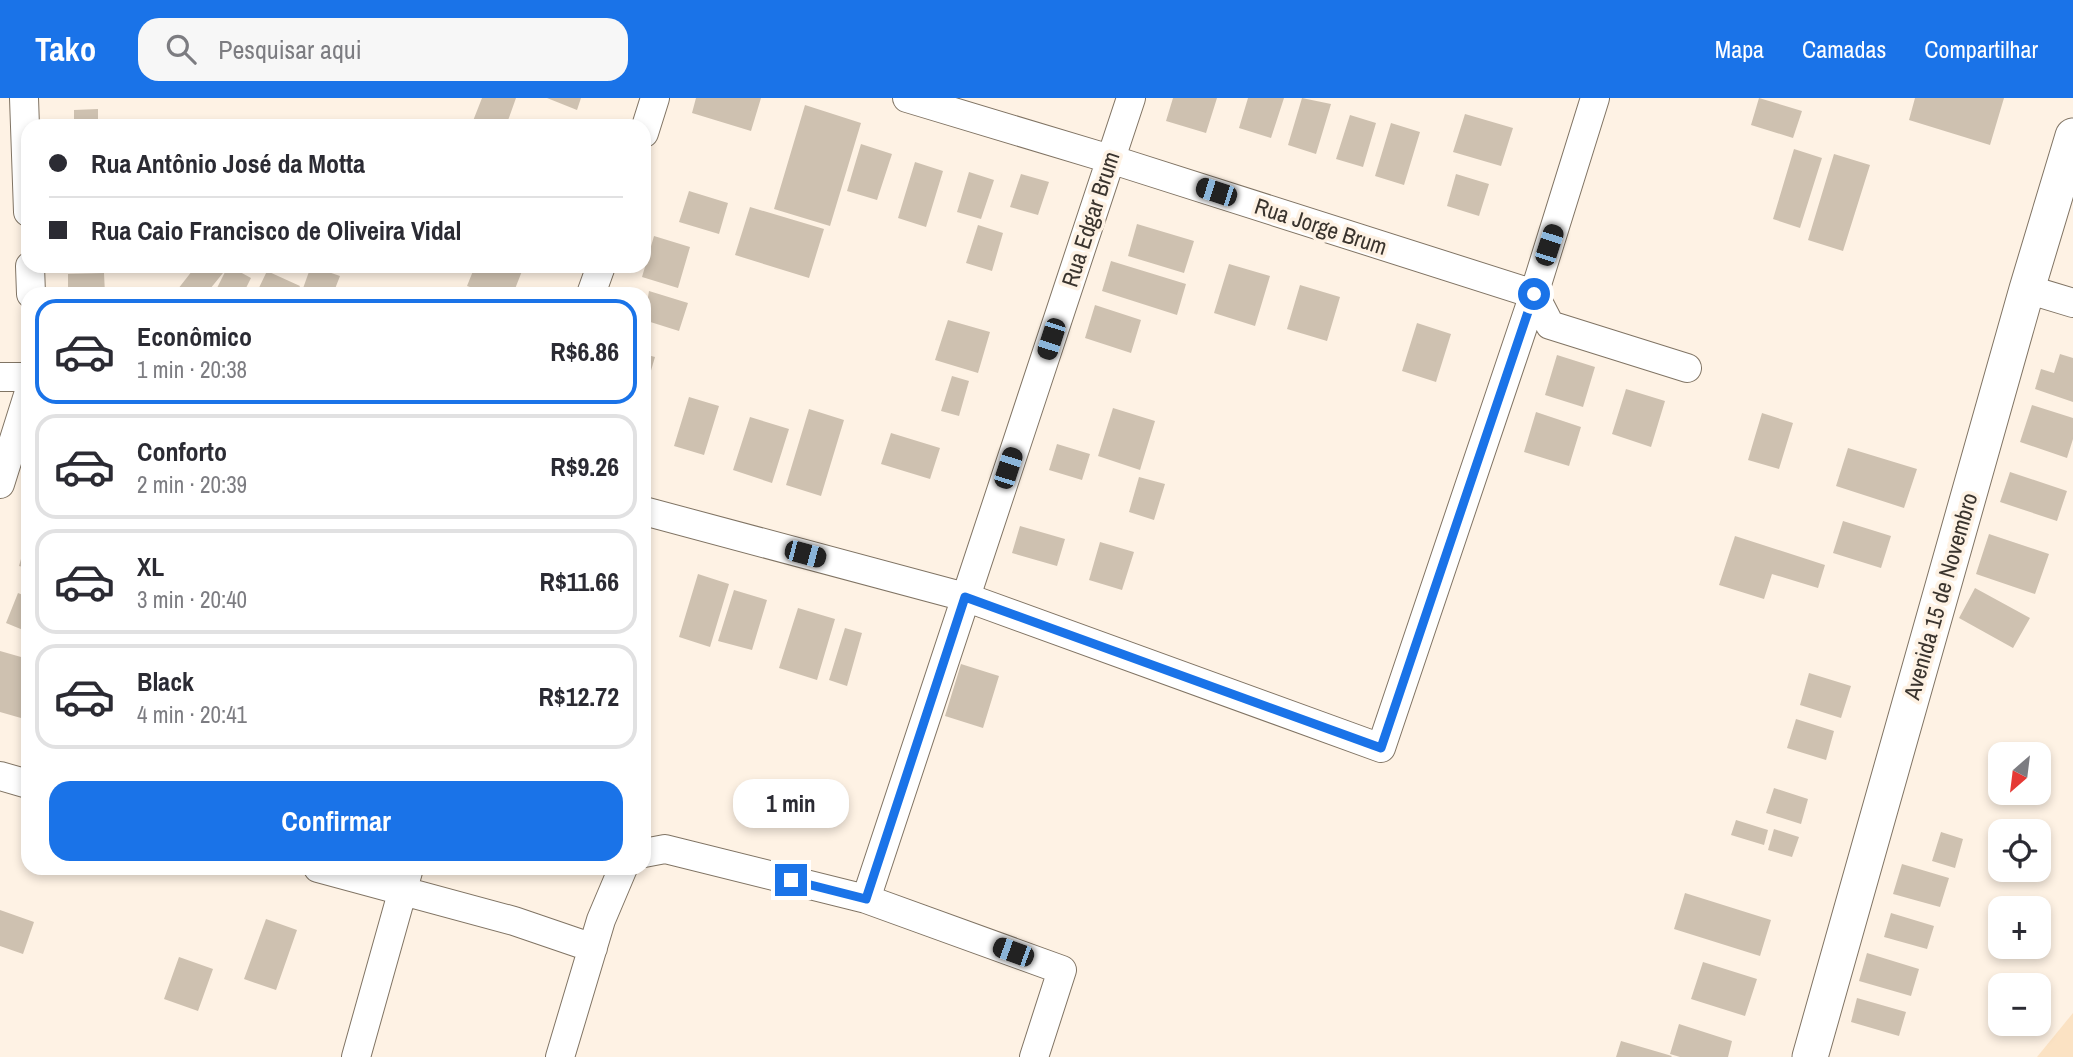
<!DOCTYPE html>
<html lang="pt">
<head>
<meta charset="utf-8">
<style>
	body { margin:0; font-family:"Archivo Narrow",sans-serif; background:#f7f7f7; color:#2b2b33; height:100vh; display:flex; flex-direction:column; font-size:26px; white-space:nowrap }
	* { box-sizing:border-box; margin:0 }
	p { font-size:23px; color:#7c7c81 }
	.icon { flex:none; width:38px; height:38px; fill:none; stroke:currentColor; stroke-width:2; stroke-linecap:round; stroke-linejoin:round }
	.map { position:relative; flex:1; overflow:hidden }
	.sheet { position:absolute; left:21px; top:189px; width:630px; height:588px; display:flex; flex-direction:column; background:#fff; border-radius:21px; box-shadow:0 4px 10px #0003 }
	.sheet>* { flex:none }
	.hud { position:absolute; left:21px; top:21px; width:630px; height:154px; border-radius:21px; box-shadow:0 4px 10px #0003; display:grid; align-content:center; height:154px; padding:0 28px; background:#fff }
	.needle { width:46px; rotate:208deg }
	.controls { position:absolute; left:1988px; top:644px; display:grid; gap:14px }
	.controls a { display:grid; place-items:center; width:63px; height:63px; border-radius:14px; background:#fff; box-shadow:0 4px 10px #0003; font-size:35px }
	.end { position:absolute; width:32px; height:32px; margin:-16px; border:9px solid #1a73e8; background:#fff; box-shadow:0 0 0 4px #fff }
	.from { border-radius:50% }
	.bubble { position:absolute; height:49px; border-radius:21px; background:#fff; box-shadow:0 4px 10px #0003; font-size:23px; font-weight:800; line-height:49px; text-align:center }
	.car { position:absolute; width:21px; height:42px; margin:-21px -10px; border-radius:9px; box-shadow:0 0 5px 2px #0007; background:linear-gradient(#222 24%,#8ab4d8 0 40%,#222 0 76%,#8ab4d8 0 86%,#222 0) }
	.hud b { display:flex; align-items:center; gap:24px; height:66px; font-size:26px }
	.hud b+b { border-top:2px solid #e1e1e2 }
	.hud i { width:18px; height:18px; background:#2b2b33 }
	ul { padding:12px 0 0; list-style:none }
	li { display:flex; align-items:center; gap:21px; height:105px; margin:0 14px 10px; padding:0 14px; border:4px solid #e1e1e2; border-radius:21px }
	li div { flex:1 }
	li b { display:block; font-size:26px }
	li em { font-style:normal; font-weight:800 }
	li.selected { border-color:#1a73e8 }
	li>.icon { width:63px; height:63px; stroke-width:1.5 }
	.cta { display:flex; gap:14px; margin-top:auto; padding:14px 28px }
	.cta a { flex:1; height:80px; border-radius:21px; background:#1a73e8; color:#fff; font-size:28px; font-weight:800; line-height:80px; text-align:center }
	header { display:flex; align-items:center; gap:42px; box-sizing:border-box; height:98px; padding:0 35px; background:#1a73e8; color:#fff }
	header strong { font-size:33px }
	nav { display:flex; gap:38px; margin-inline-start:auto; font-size:24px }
	.search { width:490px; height:63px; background:#f7f7f7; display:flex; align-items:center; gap:18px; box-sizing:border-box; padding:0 24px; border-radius:21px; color:#7c7c81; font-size:26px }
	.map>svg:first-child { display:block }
</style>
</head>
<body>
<header>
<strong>Tako</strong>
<div class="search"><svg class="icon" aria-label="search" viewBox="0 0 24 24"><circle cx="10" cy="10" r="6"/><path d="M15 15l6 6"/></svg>Pesquisar aqui</div>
<nav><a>Mapa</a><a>Camadas</a><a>Compartilhar</a></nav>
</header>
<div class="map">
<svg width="2073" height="959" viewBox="0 0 2073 959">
	<rect width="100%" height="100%" fill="#fef2e4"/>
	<path fill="#fbe2c3" d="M2073,915V959H2037Z"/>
	<path fill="#cec1b0" d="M482,0H516L506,28H471Z
		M547,0H581L577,12Z
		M696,0H761L751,33L692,15Z
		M1173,0H1217L1206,35L1166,23Z
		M1248,0H1284L1271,40L1239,30Z
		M1302,0L1331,6L1316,56L1288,47Z
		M1759,0L1802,13L1793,40L1751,27Z
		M1915,0H2004L1990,47L1909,22Z
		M805,7L861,25L830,128L774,111Z
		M98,11V28H74V12Z
		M1465,16L1513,30L1501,68L1453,54Z
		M1350,17L1376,25L1363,69L1336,61Z
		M1391,25L1420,34L1404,87L1375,78Z
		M861,46L892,56L877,102L847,93Z
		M1794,51L1822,60L1800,130L1773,121Z
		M1834,56L1870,67L1843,153L1808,142Z
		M915,64L943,73L926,129L898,120Z
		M969,74L994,82L981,121L957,114Z
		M1021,76L1049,84L1038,117L1010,109Z
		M1456,76L1489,86L1479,118L1447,108Z
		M689,93L728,105L719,136L679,124Z
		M750,109L824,131L809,180L735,157Z
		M1137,126L1194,143L1184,175L1128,158Z
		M978,127L1003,135L992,173L966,165Z
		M654,138L690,149L678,190L642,179Z
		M1111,163L1186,186L1177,217L1102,193Z
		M1229,166L1270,178L1255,228L1214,215Z
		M196,168H229L251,180L243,196H214L227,170L206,196H174Z
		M311,168L340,178L333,196H301Z
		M475,168H524L513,196H489L467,188Z
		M267,173L300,188L296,196H256Z
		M104,175L105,196H68V176Z
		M1300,187L1340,199L1327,243L1287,231Z
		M649,193L688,205L679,233L644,222Z
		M1095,207L1141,222L1131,255L1085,240Z
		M948,222L990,234L978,275L935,262Z
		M1417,225L1451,236L1436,284L1402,273Z
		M644,256L655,259L645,293H644Z
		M2060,256L2073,260V304L2035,291L2041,271L2054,275Z
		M1557,257L1595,269L1583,309L1545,297Z
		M952,278L969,283L959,318L941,313Z
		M1626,291L1665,303L1651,349L1612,336Z
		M689,299L719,308L704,357L674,348Z
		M2032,307L2073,320V341L2067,360L2020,344Z
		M1113,310L1155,323L1140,372L1098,358Z
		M809,311L844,322L821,398L786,387Z
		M1536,314L1581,329L1569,368L1524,354Z
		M1762,315L1793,325L1779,371L1748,362Z
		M750,319L789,331L772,385L733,372Z
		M891,335L940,350L930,381L881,366Z
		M1057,346L1090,356L1082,382L1049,372Z
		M1848,350L1917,371L1904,410L1836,388Z
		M2010,374L2067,393L2057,423L2000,404Z
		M1139,379L1165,386L1154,422L1129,414Z
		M1843,423L1891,438L1881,470L1833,455Z
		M1020,428L1065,441L1057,468L1012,455Z
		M1989,436L2049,456L2035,496L1976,476Z
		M1735,438L1825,467L1818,490L1772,476L1764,501L1719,487Z
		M27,440H28V470L19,468Z
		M1100,444L1134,454L1122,492L1089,482Z
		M698,476L729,486L710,549L679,539Z
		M1975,490L2030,520L2013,550L1959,520Z
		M734,492L767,502L752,552L718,543Z
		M18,495L28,499V534L6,525Z
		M798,510L835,521L817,582L779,570Z
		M845,530L862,535L847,588L829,582Z
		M0,553L28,561V622L0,614Z
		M961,566L999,578L983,630L945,618Z
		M1809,575L1851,588L1841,620L1800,607Z
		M1796,621L1834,633L1826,662L1787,650Z
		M1774,690L1808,701L1801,726L1766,715Z
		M1736,722L1768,732L1764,747L1731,737Z
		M1774,731L1799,739L1792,759L1768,752Z
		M1941,734L1963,741L1955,770L1932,763Z
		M1902,766L1949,780L1940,809L1893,796Z
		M1685,795L1771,822L1760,858L1674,831Z
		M0,812L34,824L23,856L0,848Z
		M1891,815L1934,828L1927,851L1884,839Z
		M266,821L297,832L276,892L244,881Z
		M1867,855L1919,871L1911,898L1859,883Z
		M179,859L213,871L198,913L164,901Z
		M1703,864L1757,881L1745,918L1691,901Z
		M1857,900L1906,914L1899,938L1851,924Z
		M1679,926L1732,943L1728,959H1680L1670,956Z
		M1621,943L1672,958L1671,959H1616Z"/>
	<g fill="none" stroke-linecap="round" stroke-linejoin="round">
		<defs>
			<path id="minor" d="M24,0L28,114
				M907,0L1110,61L1534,196
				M644,35L655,0
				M30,168L31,196
				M2027,191L2073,205
				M591,196L601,168
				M1534,196L1550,227L1687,270
				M0,279H28
				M0,386L28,297
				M644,413L965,499L1381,650L1534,196L1595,0
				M0,678L28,686
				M644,755L665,751L866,801L1062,872L1034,959
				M318,770L514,823L593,850
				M866,801L1131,0
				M356,959L409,770
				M560,959L601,822L623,770"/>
			<path id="tertiary" d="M1810,959L2027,191L2073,38"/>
		</defs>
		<use href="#minor" stroke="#807464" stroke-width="30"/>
		<use href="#tertiary" stroke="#807464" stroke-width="37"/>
		<use href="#minor" stroke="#fff" stroke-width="28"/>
		<use href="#tertiary" stroke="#fff" stroke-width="35"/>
	</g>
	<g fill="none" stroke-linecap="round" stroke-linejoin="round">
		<path stroke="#1a73e8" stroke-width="9" d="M791,782L866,801L965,499L1381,650L1534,196"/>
	</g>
	<g text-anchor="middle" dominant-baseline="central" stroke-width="7" stroke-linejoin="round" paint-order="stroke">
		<g font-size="23" fill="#3a342e" stroke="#fef2e4">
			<text transform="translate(1090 121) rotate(-72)">Rua Edgar Brum</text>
			<text transform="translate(1321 128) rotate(18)">Rua Jorge Brum</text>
			<text transform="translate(1940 498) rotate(-74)">Avenida 15 de Novembro</text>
		</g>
	</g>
</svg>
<div class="controls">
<a><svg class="needle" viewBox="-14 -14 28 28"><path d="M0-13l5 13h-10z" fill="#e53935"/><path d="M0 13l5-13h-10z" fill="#7c7c81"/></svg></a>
<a><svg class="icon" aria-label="locate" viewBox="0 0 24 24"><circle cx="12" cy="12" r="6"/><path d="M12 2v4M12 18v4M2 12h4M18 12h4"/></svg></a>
<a>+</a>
<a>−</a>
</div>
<i class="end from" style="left:1534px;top:196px"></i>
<i class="end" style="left:791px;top:782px"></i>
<div class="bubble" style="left:733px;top:681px;width:116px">1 min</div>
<i class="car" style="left:1216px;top:94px;rotate:288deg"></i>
<i class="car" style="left:1549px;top:147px;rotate:18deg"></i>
<i class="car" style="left:1051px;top:241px;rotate:198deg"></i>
<i class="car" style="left:1008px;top:370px;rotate:18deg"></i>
<i class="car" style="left:805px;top:456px;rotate:105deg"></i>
<i class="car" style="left:1013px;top:854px;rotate:290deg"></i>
<div class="hud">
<b><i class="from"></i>Rua Antônio José da Motta</b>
<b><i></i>Rua Caio Francisco de Oliveira Vidal</b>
</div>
<section class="sheet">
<ul>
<li class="selected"><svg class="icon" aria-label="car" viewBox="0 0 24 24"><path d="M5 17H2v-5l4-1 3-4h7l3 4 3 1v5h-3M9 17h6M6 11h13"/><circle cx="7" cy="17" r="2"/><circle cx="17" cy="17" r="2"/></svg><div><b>Econômico</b><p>1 min · 20:38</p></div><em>R$6.86</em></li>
<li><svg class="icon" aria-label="car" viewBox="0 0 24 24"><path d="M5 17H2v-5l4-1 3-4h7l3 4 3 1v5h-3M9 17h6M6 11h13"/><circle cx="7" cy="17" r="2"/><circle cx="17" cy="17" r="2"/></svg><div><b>Conforto</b><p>2 min · 20:39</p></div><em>R$9.26</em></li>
<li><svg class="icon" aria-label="car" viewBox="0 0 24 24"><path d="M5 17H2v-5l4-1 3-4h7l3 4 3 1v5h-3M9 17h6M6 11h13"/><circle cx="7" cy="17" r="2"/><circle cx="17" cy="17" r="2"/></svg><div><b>XL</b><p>3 min · 20:40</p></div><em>R$11.66</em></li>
<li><svg class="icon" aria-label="car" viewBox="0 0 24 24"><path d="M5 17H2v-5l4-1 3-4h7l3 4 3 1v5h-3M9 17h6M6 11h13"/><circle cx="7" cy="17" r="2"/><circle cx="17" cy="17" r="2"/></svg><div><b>Black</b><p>4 min · 20:41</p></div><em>R$12.72</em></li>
</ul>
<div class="cta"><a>Confirmar</a></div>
</section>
</div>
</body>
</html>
